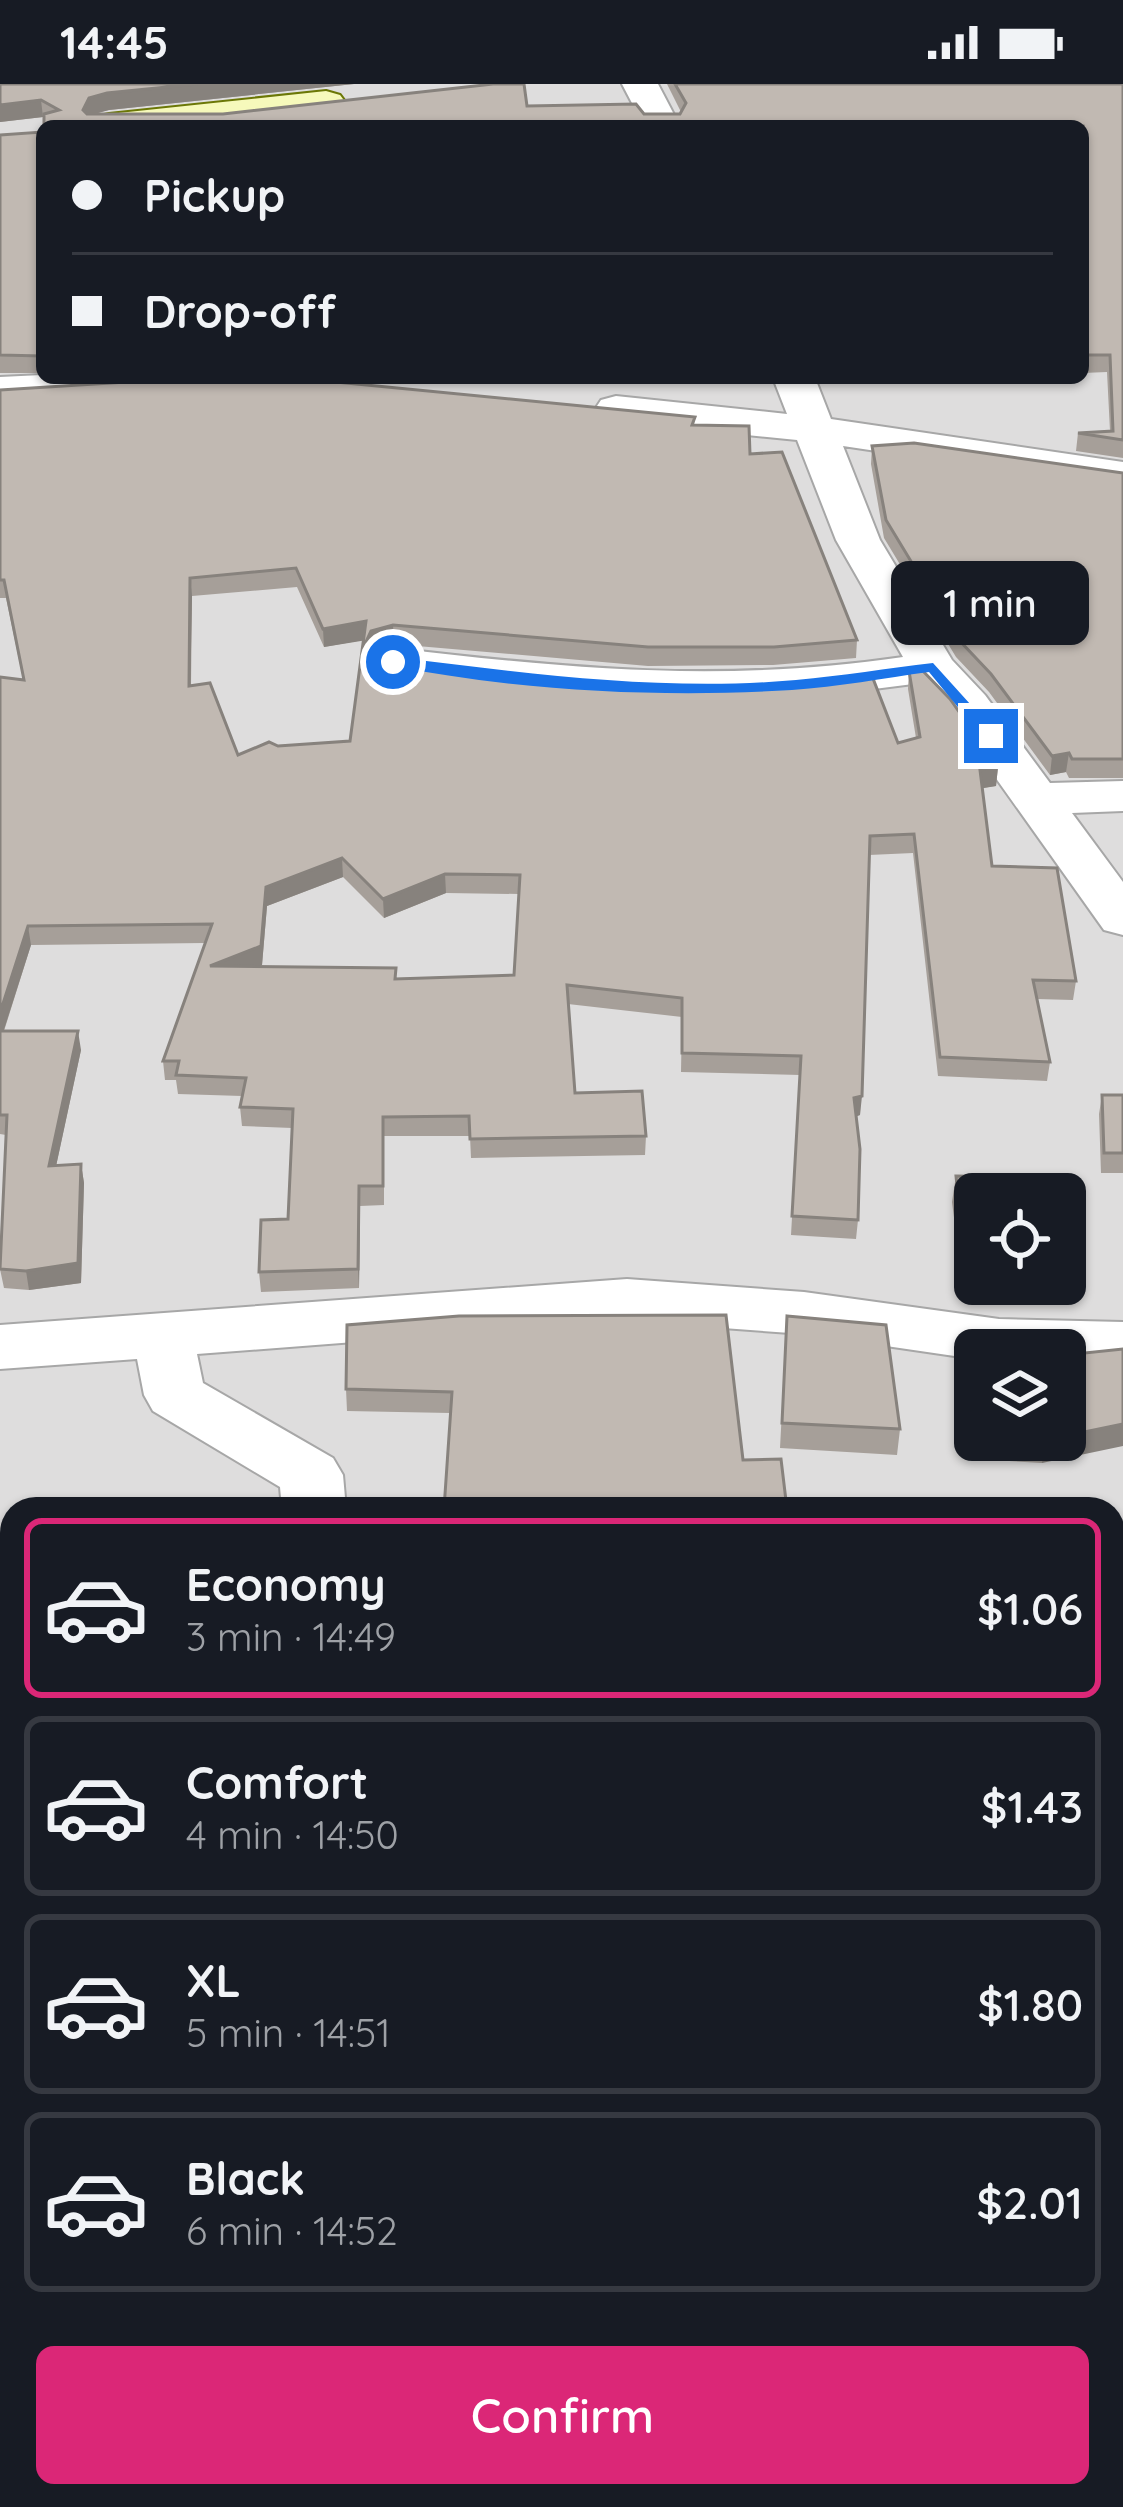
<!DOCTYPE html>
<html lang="en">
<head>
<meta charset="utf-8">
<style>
	body { margin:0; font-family:Quicksand,sans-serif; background:#242831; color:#f1f3f6; height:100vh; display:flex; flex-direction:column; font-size:45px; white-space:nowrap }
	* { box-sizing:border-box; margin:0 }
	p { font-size:39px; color:#9ea1a6 }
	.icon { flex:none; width:66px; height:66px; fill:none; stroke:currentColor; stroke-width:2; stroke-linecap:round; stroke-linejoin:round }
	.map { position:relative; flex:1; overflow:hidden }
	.sheet { position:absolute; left:0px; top:1413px; width:1125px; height:1011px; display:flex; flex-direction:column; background:#171b24; border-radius:36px 36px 0 0; box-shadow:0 3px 9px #0004 }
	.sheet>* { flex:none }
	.top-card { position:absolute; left:36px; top:36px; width:1053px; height:264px; border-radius:18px; box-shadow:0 3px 9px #0004; display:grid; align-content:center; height:264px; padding:0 36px; background:#171b24 }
	.controls { position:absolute; left:954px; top:1089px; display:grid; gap:24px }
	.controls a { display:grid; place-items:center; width:132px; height:132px; border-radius:18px; background:#171b24; box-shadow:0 3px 9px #0004; font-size:60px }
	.end { position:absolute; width:54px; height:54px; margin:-27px; border:15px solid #1a73e8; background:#fff; box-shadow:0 0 0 6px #fff }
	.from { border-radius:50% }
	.bubble { position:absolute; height:84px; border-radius:18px; background:#171b24; box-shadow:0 3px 9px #0004; font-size:39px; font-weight:600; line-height:84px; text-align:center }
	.top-card b { display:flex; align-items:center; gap:42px; height:114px; font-size:45px }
	.top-card b+b { border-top:3px solid #363941 }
	.top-card i { width:30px; height:30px; background:#f1f3f6 }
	ul { padding:21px 0 0; list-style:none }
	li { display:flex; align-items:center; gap:36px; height:180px; margin:0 24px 18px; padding:0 12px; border:6px solid #363941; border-radius:18px }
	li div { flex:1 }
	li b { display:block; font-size:45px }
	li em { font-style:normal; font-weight:600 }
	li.selected { border-color:#db2777 }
	li>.icon { width:108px; height:108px; stroke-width:1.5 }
	.primary-button { display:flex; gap:24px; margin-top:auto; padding:24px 36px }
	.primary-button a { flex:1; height:138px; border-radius:18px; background:#db2777; color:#fff; font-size:48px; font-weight:600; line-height:138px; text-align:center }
	.status { display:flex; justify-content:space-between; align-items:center; height:84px; padding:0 60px; background:#171b24; direction:ltr }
	.status svg { height:33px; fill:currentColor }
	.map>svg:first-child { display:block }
</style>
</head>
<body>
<div class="status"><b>14:45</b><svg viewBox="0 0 49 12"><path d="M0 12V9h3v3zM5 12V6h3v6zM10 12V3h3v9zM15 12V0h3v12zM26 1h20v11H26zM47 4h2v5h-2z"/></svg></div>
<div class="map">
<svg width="1123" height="2423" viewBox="0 0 1123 2423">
	<rect width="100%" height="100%" fill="#f0ede6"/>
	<path fill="#dedddd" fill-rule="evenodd" d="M0,0H1123V2423H0ZM42,42H1083V294H42ZM975,1110H1065V1200H975ZM975,1266H1065V1356H975ZM12,1425H1113V2412H12Z"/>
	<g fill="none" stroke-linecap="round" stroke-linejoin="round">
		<defs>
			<path id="street" d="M622,0H658L680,42H644Z
				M42,291L125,294L129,300L123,309L108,313L0,319V293Z
				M773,294H815L831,335L1123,378V404L843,362L880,456L952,576L985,611L1050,699L1123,697V727L1072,729L1123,798V851L1104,846L951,631L921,599L796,615L695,619L594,614L393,592L376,588L369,578L376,568L393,564C571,585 724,599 903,573L836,456L797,356L616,338L601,334L595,325L601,316L616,312L787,330Z
				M627,1195L804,1208L999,1235L1123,1238V1282L1065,1280V1266H975V1275L804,1250L627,1237L197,1270L203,1299L333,1374L343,1391L346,1425H282L280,1403L153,1327L144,1311L137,1275L0,1285V1241Z
				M12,1748V1808L0,1810V1750Z
				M1113,1748H1123V1808H1113Z"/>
			<path id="secondary" d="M326,7L340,11L346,19L340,27L222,42H89L95,33L109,30Z"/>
		</defs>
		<use href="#street" stroke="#a7a7a7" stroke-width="4"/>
		<use href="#secondary" stroke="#6b7706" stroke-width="4"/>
		<use href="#street" fill="#fff" fill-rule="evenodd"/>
		<use href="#secondary" fill="#f6f9bb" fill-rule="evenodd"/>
	</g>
	<path fill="#a69f99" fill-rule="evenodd" d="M0,0H354L109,26L92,30H223L527,22L644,30H680L681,28L667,0H1123V374L1076,367L1078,349L1110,347L1107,288L1083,289V42L43,33L0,38Z
		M42,48V289H0V51Z
		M0,306L695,333L694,341L750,370L857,556L856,574L773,581L648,582L394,560L372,565L370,570L374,574L392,578L898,659L916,654L908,605L909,587L998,683L996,702L982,704L992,782L1076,897L1073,916L1037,915L1050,978L1047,997L938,992L913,769L869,771L860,1031L856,1032L858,1136L856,1155L791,1151L800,991L681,988L682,933L568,920L575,1009L646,1052L645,1071L471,1074L470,1052H384V1121L360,1122L359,1204L261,1208L259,1188L288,1135L292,1044L242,1042L240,1023L242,1012L178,1010L176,996H165L163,977L205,859L31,861L4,947L81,966L56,1082L81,1080L84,1099L81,1199L29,1206L4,1204L0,1185L6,1051L0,1050V593L23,595L6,514H0ZM297,503L324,563L363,556L350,657L278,662L238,671L191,602L192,512ZM343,793L384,834L446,809L519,810L514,891L397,894L259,883L262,881L267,822Z
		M872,362L1123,389V694H1069L1066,688L1050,691L989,608L956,573L884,454L871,380Z
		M1102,1011H1123V1089H1101L1099,1030Z
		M956,1092L975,1110V1165H958L952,1118Z
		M787,1232L900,1345L897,1371L780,1364Z
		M347,1241L743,1376L450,1329L347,1327L346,1305Z
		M998,1356H1065L1042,1379L1009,1377Z
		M1113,1519H1123V1677H1113Z
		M1121,1844H1123V2021L1120,2020L1116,1866Z"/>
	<path fill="#87827d" d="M197,0H354L109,26L91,31L85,42L83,26L89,14L107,9Z
		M41,16L43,33L0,38V21Z
		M190,494L192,512L190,621L189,602Z
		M366,537L367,556L324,563L323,545Z
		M393,541L394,560L372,565L365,581L364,562L371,547Z
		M1069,669L1066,688L1050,691L1052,672Z
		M998,683L996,702L978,705L980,686Z
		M342,774L343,793L267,822L262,881L212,901L210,882L266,803Z
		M445,790L446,809L384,834L383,815Z
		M28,842L31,861L0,958V929Z
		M78,947L81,966L52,1101L49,1082Z
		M862,1012L860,1031L852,1034L854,1014Z
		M81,1080L84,1099L81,1199L29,1206L26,1187Z
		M359,1102L360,1122L359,1204L358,1185Z
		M1123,1340V1362L1042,1379L1046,1356H1065V1352Z
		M12,2066V2091L0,2094V2069Z"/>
	<path fill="#c1b9b2" stroke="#87827d" stroke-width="3" fill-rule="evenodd" d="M0,0H197L107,9L89,14L83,26L87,30H223L493,0H524L527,22L636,20L644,30H680L686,19L675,0H1123V356L1078,349L1113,347L1110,271H1083V42H44V30L59,26L41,16L0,21Z
		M42,48V272L0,271V51Z
		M174,295H305L695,333L692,341L749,342L750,370L782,368L857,556L774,563H648L393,541L371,547L364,562L374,574L392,578L594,600L696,605L797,601L872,592L898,659L920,653L909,587L921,585L950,615L998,683L980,686L992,782L1057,784L1076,897L1033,896L1050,978L940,973L914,750L870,752L862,1012L854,1014L860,1065L858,1136L792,1132L801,972L682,969V914L567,901L575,1009L642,1007L646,1052L470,1055L469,1032L383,1033V1102H359L358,1185L259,1188L261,1136L288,1135L293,1025L240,1023L246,994L176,991L179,977H163L212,840L28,842L0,929V593L24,596L4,496H0V306ZM296,484L323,545L366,537L350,657L278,662L269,658L238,671L210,599L189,602L190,494ZM342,774L383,815L445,790L520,791L514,891L395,895L396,884L210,882L261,862L266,803Z
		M914,359L1123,389V675H1072L1069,669L1052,672L991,590L958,555L886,436L872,362Z
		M0,947H78L49,1082L81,1080L78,1179L26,1187L0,1185L7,1031H0Z
		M1102,1011H1123V1069H1104Z
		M956,1092L1009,1093L1011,1110H975V1139H961Z
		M726,1231L743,1376L781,1375L787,1425H444L452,1308L346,1305L347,1241L459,1232Z
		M787,1232L886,1241L900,1345L782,1339Z
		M1123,1265V1340L1065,1352V1271Z
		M1113,1519H1123V1654L1113,1655Z
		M1121,1844H1123V1913Z
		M0,1866L12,1911V2066L0,2069Z
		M12,2343V2412H367L366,2423H0V2344Z
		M609,2412H761L762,2423H609Z"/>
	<path fill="#1a73e8" d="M393,573C526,589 662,608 796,596C842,592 888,584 933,579L999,652L985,656L929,588C884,594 838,603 792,606C660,614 518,607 388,581V575Z"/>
</svg>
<div class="controls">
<a><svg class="icon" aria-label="locate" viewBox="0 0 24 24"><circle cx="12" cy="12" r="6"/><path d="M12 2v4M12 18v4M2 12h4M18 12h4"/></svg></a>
<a><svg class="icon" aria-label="layers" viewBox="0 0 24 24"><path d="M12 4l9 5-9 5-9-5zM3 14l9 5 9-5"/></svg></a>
</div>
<i class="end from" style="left:393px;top:578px"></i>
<i class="end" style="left:991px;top:652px"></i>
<div class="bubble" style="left:891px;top:477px;width:198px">1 min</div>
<div class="top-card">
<b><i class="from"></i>Pickup</b>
<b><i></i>Drop-off</b>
</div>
<section class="sheet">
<ul>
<li class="selected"><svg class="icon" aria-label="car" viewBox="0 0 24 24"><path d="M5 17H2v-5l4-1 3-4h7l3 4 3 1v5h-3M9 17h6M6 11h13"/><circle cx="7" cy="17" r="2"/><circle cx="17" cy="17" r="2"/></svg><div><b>Economy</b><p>3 min · 14:49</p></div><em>$1.06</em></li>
<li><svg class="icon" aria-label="car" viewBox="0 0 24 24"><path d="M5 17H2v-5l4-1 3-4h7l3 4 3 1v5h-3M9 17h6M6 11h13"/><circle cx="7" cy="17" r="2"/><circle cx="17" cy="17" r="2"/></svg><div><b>Comfort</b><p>4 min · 14:50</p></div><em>$1.43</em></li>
<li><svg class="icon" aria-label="car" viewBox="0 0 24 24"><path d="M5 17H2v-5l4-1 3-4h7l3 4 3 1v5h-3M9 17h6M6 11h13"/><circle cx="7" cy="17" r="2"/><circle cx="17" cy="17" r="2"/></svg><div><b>XL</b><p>5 min · 14:51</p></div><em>$1.80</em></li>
<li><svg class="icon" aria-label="car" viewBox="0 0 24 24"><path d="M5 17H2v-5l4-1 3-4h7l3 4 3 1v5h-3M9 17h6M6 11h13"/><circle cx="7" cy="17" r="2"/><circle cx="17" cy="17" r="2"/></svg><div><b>Black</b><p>6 min · 14:52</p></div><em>$2.01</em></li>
</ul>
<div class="primary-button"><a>Confirm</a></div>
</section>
</div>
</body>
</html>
